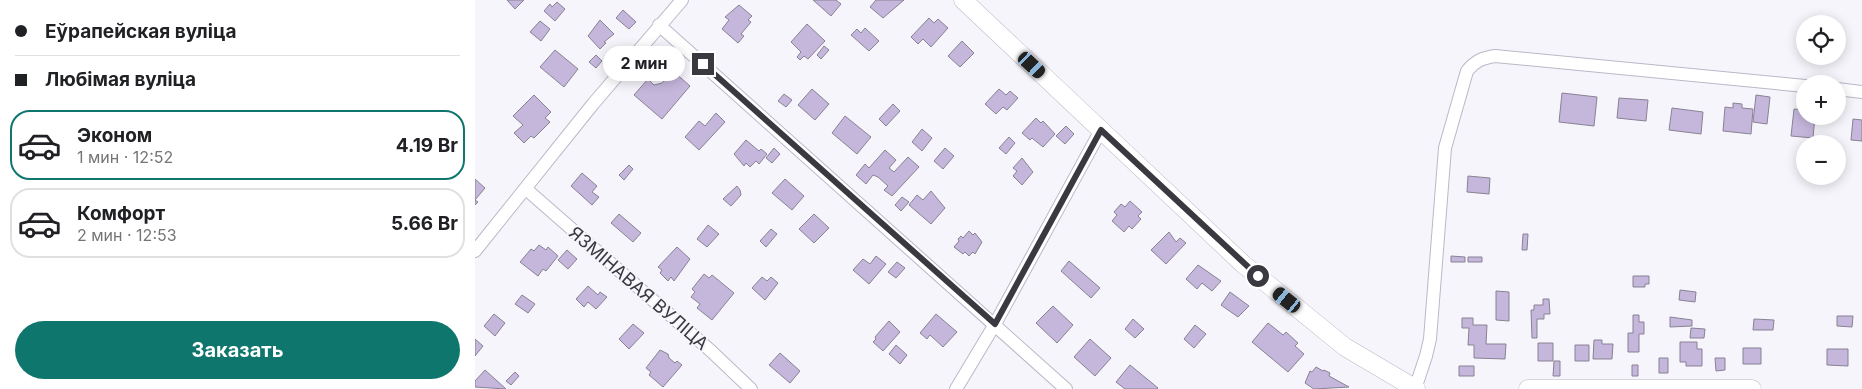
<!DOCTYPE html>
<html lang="ru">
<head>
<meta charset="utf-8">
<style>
	body { margin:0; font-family:Inter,sans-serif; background:#f6f6f6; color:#202124; height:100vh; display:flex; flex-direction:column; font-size:19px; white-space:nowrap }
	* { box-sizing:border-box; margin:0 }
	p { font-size:16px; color:#757577 }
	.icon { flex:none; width:28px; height:28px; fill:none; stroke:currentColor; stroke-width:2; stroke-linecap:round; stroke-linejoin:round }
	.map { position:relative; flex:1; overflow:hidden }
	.panel { display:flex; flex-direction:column; background:#fff; width:475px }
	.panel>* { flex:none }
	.top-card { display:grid; align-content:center; height:110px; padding:0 15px; background:#fff }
	.buttons { position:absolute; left:1321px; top:15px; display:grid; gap:10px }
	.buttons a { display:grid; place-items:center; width:50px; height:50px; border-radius:50%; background:#fff; box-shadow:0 2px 12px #0003; font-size:25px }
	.end { position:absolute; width:22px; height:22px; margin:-11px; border:6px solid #3b3940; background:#fff; box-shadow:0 0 0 2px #fff }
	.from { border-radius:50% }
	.bubble { position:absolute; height:35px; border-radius:18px; background:#fff; box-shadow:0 2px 12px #0003; font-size:16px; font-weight:700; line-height:35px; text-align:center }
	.car { position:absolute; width:15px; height:30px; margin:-15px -8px; border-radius:6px; box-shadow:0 0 4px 1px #0007; background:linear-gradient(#222 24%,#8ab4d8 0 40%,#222 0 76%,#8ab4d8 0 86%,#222 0) }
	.top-card b { display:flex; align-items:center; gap:18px; height:48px; font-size:19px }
	.top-card b+b { border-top:1px solid #e0e0e0 }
	.top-card i { width:12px; height:12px; background:#202124 }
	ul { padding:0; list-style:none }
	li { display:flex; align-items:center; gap:15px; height:70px; margin:0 10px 8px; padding:0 5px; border:2px solid #e0e0e0; border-radius:20px }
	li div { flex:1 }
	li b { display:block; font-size:19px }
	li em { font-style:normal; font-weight:700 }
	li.current { border-color:#0f766e }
	li>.icon { width:45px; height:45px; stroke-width:1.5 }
	.action { display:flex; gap:10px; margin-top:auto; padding:10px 15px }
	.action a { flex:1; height:58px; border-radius:30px; background:#0f766e; color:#fff; font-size:20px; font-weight:700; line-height:58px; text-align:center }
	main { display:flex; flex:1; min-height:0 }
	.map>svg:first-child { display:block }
</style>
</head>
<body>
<main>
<section class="panel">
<div class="top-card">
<b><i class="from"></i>Еўрапейская вуліца</b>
<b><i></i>Любімая вуліца</b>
</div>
<ul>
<li class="current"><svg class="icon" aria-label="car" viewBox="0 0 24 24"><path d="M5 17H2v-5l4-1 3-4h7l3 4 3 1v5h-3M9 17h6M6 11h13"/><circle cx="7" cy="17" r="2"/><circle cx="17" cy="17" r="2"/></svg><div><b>Эконом</b><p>1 мин · 12:52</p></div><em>4.19 Br</em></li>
<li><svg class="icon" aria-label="car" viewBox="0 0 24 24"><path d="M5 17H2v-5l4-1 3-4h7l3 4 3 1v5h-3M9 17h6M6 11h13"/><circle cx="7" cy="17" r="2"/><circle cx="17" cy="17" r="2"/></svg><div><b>Комфорт</b><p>2 мин · 12:53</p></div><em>5.66 Br</em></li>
</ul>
<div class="action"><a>Заказать</a></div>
</section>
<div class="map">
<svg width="1387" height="389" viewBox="0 0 1387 389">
	<rect width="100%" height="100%" fill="#f7f5fc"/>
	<path fill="#c5b6dc" stroke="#888293" d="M32,0H49L40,9Z
		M338,0H361L366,4L356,16Z
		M401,0H429L408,18L395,7Z
		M82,2L90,9L80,21L69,11L75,4L77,7Z
		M264,5L277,16L273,20L276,22L266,34L269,36L263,43L247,29L254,20L250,17Z
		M148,10L161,22L154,29L141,18Z
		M454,18L459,23L463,19L473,28L456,47L448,39L443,44L436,37Z
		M125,20L139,34L129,42L131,43L125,49L113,36Z
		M65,21L75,29L66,41L55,32Z
		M332,24L350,41L333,59L329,56L325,60L322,57L326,52L316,42Z
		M390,28L404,41L394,51L376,35L382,29L386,33Z
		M487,41L499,53L485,67L473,56Z
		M349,46L354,50L346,59L342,55Z
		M80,50L103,69L89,87L65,67Z
		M121,55L127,61L121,68L114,62Z
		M198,71L215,86L187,119L159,95L173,79L179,85L187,83Z
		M337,89L354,104L340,120L323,105Z
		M524,89L531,95L535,91L543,98L532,110L528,107L521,114L510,104Z
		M1087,93L1122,97L1119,126L1084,122Z
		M309,94L317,100L311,107L303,101Z
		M59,95L76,112L70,118L75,122L59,138L56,136L49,143L39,133L48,125L38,116Z
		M1281,95L1295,97L1292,124L1278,122Z
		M1144,98L1173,100L1171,121L1142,118Z
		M1258,103L1267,104V108L1278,109L1276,134L1248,131L1250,107L1258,108Z
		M418,104L425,111L411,126L404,119Z
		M1197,108L1228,112L1226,134L1194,130Z
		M1319,109L1330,110V116H1340L1338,138L1316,136Z
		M241,113L250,122L224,150L210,137L224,121L230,126Z
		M370,116L396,137L382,154L357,133Z
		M561,118L566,123L568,121L580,134L568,147L557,138L555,140L547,133Z
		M1378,119L1387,120V141L1376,140Z
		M591,126L599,134L590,144L581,136Z
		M447,129L457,138L447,151L437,142Z
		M534,137L540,143L531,154L524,148Z
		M271,140L284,151L286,149L292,154L284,164L281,161L275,167L271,163L269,166L259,154Z
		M299,148L305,154L297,163L291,158Z
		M470,148L479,156L468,169L459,161Z
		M410,150L421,160L414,168L419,172L433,157L444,167L417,196L409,190L413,186L403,177L398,175L391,184L381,175L390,164L394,168Z
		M547,158L558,172L547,185L538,176L542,171L538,168Z
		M154,165L158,169L149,180L144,175Z
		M107,173L122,186L117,192L124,197L117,205L96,186Z
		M993,176L1015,178L1014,194L992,192Z
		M0,179L10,188L0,200L3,202L0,205Z
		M310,179L329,196L317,210L297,193Z
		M262,186L265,190L266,195L256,206L248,199Z
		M456,191L470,208L456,224L434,205L442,195L448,200Z
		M427,197L434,202L426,211L420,205Z
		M655,201L667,212L663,216L666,219L657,229L654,226L649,232L637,221L642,215L639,212L646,204L650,207Z
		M144,214L166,233L158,242L136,223Z
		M339,214L354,228L339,243L324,229Z
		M233,225L244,234L232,247L222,239Z
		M296,229L302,234L291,247L285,241Z
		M494,231L498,235L500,233L507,242L500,254L498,252L494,256L490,252L488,254L479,247L484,241L483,239L486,236L488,238Z
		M694,232L701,242L705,238L711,243L691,264L676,250Z
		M1048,234H1053L1052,250H1047Z
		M64,245L71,250L73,247L83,256L71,271L68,269L63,276L45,262L56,249L59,251Z
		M202,247L215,259L199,281L196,277L193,281L185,273L187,270L183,267Z
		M92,250L102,259L93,269L83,260Z
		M401,256L411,264L394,284L378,270L388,259L395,264Z
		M976,256L990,257V262H976Z
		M993,257H1007V262H993Z
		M594,261L625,288L616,298L586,271Z
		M422,262L430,268L421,278L413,272Z
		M723,265L746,281L737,291L727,283L722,289L711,279Z
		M229,274L234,278L237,275L259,293L237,320L222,308L225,304L216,297L220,292L217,289Z
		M1158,276H1174V284H1170V287H1158Z
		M287,277L292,281L296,277L303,283L290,300L277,288Z
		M113,286L123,295L125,292L132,297L121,309L113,302L109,307L101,299Z
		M1205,290L1221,292L1220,302L1204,300Z
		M1021,291L1034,292V321L1021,320Z
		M755,292L774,306L763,317L746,305Z
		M47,295L60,304L53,313L40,304Z
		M1068,299H1074L1075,314H1069V319H1062V338H1057L1056,310H1059V305H1068Z
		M578,306L598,325L582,343L561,323Z
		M19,314L30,323L20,336L9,326Z
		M461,314L482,332L468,347L455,335L452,339L445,333Z
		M1158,315H1164V322H1169V334H1164V352H1153V333H1158Z
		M1362,316H1378L1377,327L1362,326Z
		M1195,317L1217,320V326L1195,327Z
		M987,318H998V325H1012L1011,344H1031L1030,359L999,358V345H993L994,328H987Z
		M658,319L669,329L660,338L650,329Z
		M1279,319L1299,320L1298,330H1278Z
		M414,321L425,332L408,351L398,342L401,339L400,337Z
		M793,323L808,335L811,332L823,343L820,346L829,354L813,372L777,342Z
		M158,324L169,333L154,349L144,339Z
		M720,325L731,334L719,348L709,339Z
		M1216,328L1230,329L1229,338H1215Z
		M0,339L8,346L0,356Z
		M615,339L636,358L620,376L599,357Z
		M1119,340H1127V344H1138L1137,359H1118Z
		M1205,342H1222V349H1227V366H1211V362H1205Z
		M1063,343H1078V361H1063Z
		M421,345L432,355L425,364L414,354Z
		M1100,345H1114V361H1100Z
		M1268,348H1286V364H1268Z
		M1352,349H1373V366L1352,365Z
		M185,350L193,354L194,358L200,363L202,361L207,365L188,387L174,375L176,372L171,368Z
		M305,353L325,371L315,383L294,365Z
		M1184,358H1193V373H1184Z
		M1240,358H1250V370L1241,371Z
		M1079,361H1085V376H1078Z
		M655,365L683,388L682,389H650L641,382Z
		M1157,365H1163V376H1157Z
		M984,366H999V376H984Z
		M841,367L848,371L849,370L855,373L854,376L874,387L839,389L830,383L835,371L837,372Z
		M10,370L31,389L0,387V381Z
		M40,372L44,376L36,385L31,381Z"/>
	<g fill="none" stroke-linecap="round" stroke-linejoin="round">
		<defs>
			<path id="street" d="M184,25L591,389
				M1362,89L1387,92
				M51,189L236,351L276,389
				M0,251L118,104L207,0
				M481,389L520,324L626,130
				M940,389L951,356L955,339L970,148L992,71C1000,61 1007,58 1020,56L1330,86"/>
			<path id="secondary" d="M488,0L768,264L870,347L941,389
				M1053,389H1277"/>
		</defs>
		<use href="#street" stroke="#bdb6c8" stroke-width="14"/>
		<use href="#secondary" stroke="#bdb6c8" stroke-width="19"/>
		<use href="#street" stroke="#fff" stroke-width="12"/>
		<use href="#secondary" stroke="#fff" stroke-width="18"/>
	</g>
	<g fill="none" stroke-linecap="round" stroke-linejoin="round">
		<path stroke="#3b3940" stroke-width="6" d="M228,64L520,324L626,130L783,276"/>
	</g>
	<g text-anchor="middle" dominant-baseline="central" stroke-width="4" stroke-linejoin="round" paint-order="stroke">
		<g font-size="18" fill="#3b3940" stroke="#f7f5fc">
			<text transform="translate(164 288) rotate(41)">ЯЗМІНАВАЯ ВУЛІЦА</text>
		</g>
	</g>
</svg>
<div class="buttons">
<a><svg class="icon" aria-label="locate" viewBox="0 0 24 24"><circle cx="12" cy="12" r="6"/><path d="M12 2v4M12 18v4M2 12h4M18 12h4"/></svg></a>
<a>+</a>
<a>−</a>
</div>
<i class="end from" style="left:783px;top:276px"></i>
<i class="end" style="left:228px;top:64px"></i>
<div class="bubble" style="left:128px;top:46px;width:82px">2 мин</div>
<i class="car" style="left:557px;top:65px;rotate:133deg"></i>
<i class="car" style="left:812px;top:300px;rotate:309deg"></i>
</div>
</main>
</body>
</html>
